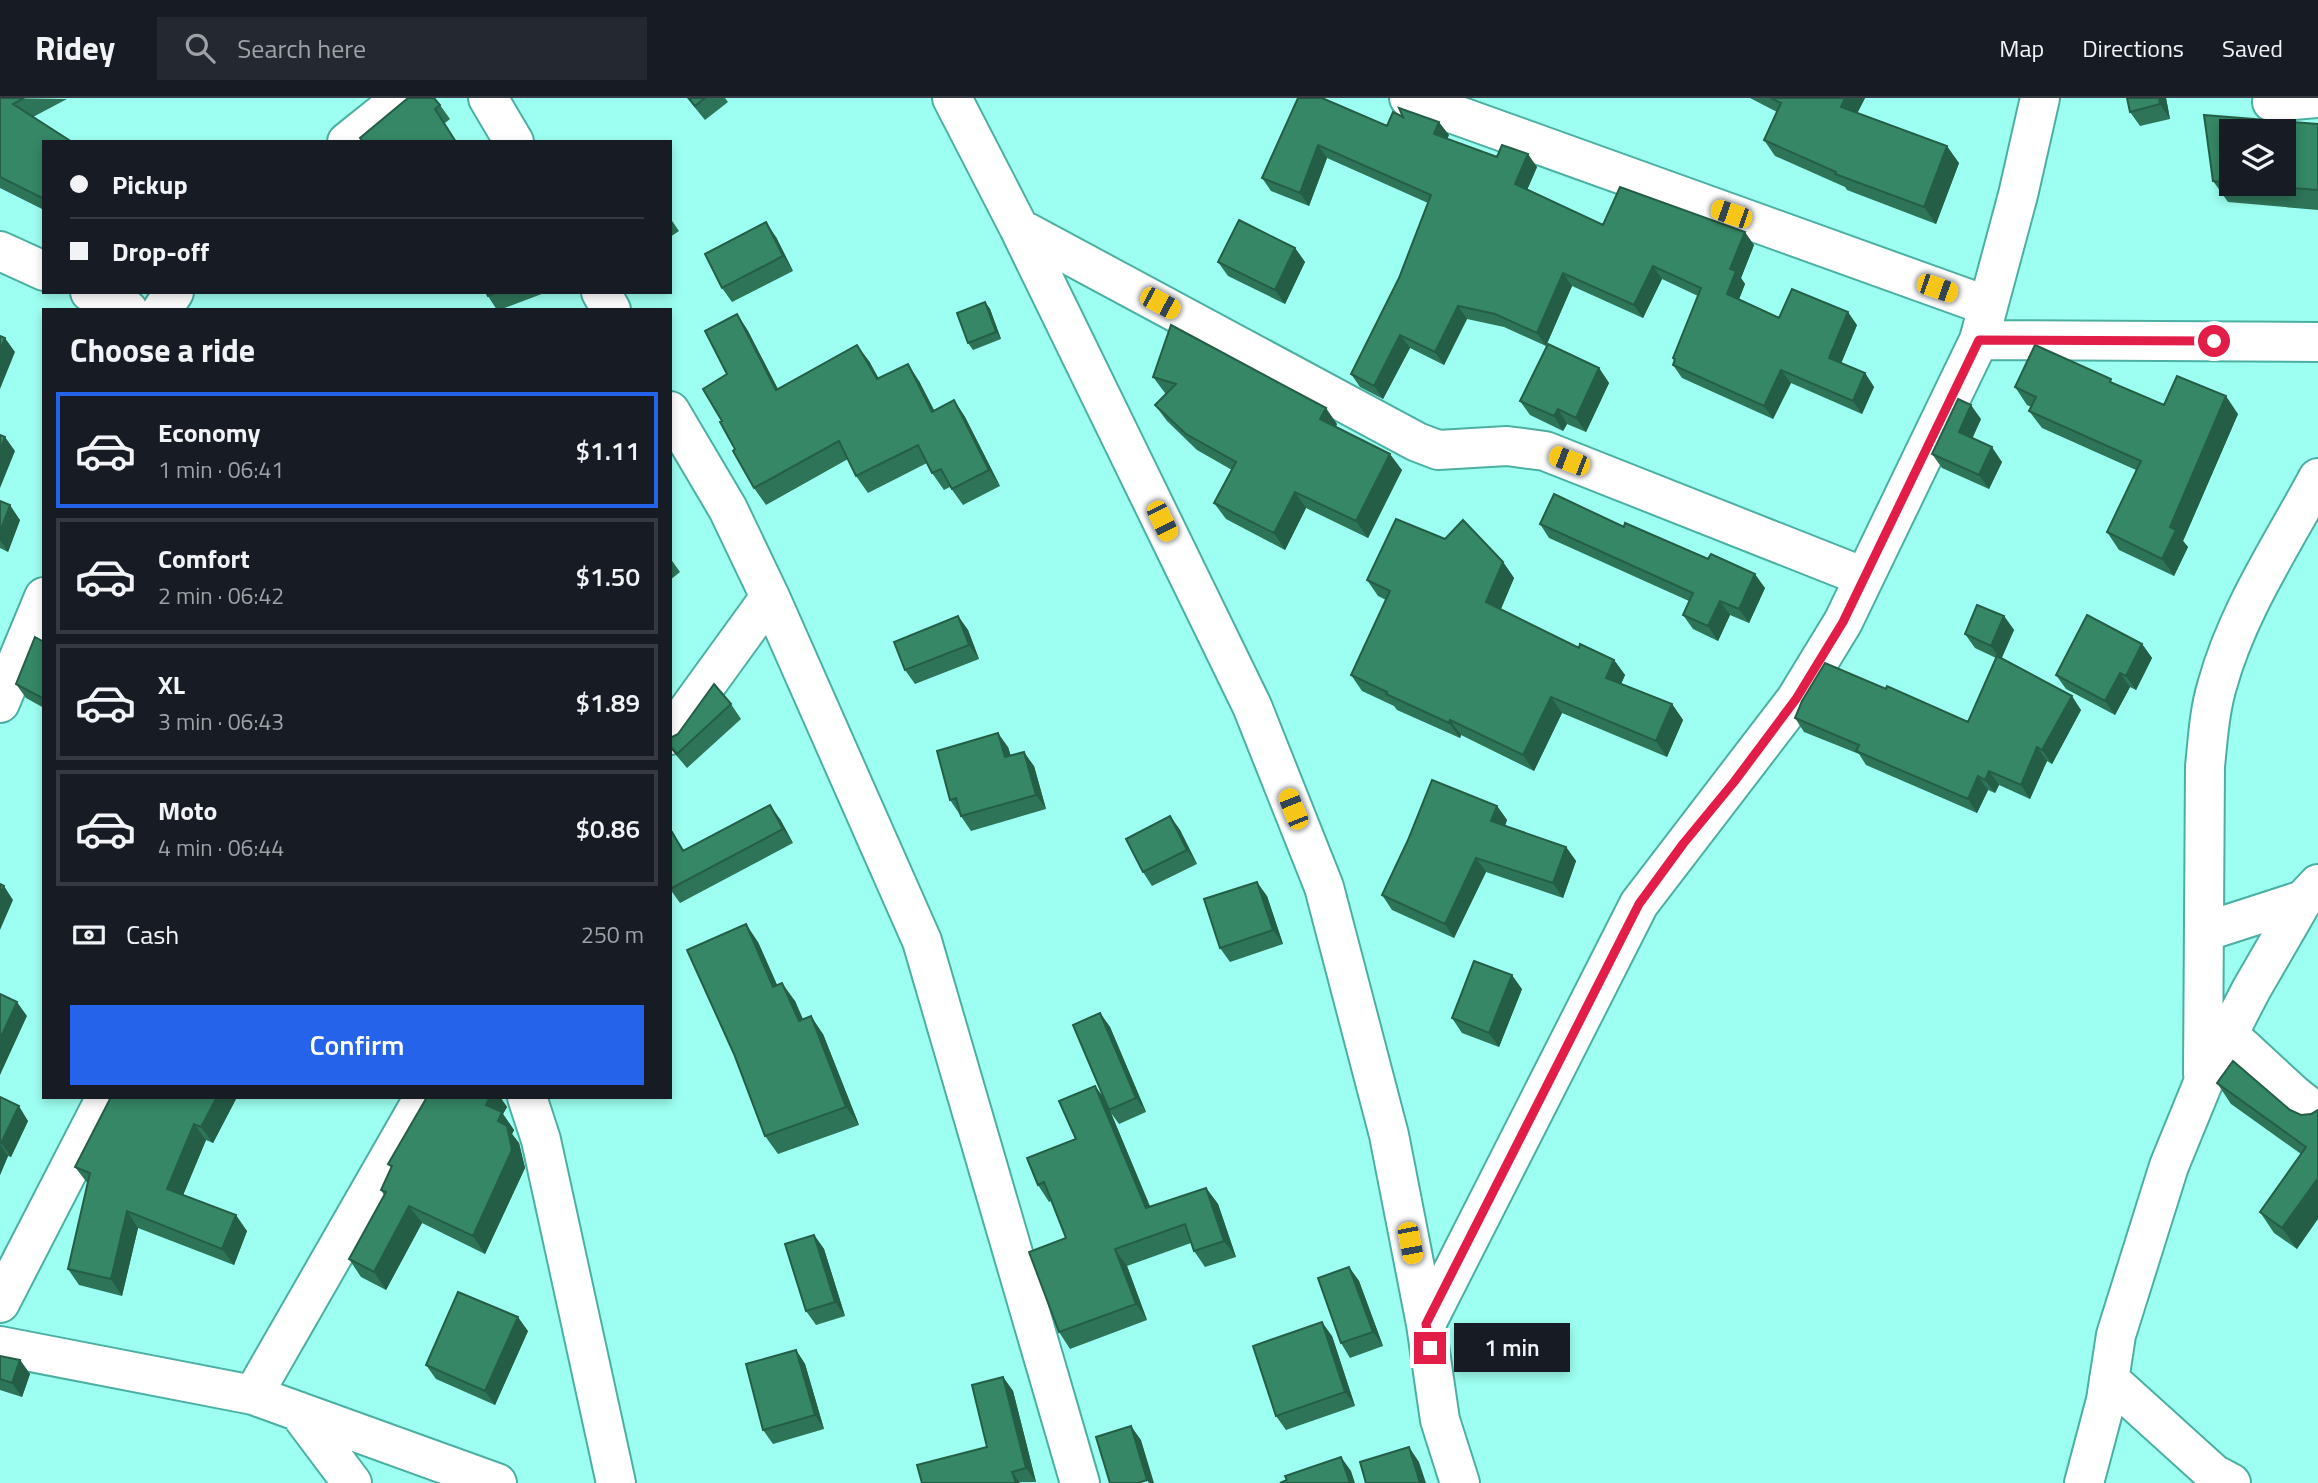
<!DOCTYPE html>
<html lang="en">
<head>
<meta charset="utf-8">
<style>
	body { margin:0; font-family:"Titillium Web",sans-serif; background:#242831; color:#f1f3f6; height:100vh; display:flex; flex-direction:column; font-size:26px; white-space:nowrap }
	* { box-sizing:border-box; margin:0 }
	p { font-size:23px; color:#9ea1a6 }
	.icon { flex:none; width:38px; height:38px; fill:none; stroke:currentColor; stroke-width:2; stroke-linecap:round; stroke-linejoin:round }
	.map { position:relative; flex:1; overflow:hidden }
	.panel { position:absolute; left:42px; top:210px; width:630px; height:791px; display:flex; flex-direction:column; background:#171b24; border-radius:0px; box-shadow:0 4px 10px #0003 }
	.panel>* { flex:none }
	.hud { position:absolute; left:42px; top:42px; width:630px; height:154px; border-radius:0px; box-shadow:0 4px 10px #0003; display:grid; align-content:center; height:154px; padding:0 28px; background:#171b24 }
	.buttons { position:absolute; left:2219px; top:21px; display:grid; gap:14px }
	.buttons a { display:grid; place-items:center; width:77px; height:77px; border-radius:0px; background:#171b24; box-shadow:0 4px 10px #0003; font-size:35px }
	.end { position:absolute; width:32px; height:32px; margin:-16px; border:9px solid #e11d48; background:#fff; box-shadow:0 0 0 4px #fff }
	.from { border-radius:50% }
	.bubble { position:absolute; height:49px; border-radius:0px; background:#171b24; box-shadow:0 4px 10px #0003; font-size:23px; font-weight:600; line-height:49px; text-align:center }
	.car { position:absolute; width:21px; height:42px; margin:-21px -10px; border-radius:9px; box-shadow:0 0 5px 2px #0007; background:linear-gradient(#f5c518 24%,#345 0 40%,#f5c518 0 76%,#345 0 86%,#f5c518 0) }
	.hud b { display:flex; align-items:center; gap:24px; height:66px; font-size:26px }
	.hud b+b { border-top:2px solid #363941 }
	.hud i { width:18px; height:18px; background:#f1f3f6 }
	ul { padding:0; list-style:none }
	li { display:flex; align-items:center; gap:21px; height:116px; margin:0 14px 10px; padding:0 14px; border:4px solid #363941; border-radius:0px }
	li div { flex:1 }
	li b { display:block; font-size:26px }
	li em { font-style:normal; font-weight:600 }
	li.active { border-color:#2563eb }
	li>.icon { width:63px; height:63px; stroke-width:1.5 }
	h2 { padding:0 28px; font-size:32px; line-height:84px }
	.pay { display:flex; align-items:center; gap:18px; height:77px; padding:0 28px; font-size:26px }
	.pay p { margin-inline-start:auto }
	.primary-button { display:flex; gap:14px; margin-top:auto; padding:14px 28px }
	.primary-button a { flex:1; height:80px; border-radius:0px; background:#2563eb; color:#fff; font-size:28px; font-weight:600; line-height:80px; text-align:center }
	header { display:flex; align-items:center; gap:42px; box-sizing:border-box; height:98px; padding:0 35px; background:#171b24; border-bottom:2px solid #363941 }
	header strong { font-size:33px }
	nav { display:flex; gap:38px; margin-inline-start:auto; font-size:24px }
	.search { width:490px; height:63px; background:#242831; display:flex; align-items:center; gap:18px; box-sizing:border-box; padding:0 24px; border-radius:0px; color:#9ea1a6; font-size:26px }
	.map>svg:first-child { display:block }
</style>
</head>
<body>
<header>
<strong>Ridey</strong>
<div class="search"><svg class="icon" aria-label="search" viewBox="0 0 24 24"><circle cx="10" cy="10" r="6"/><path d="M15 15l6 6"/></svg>Search here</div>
<nav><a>Map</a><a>Directions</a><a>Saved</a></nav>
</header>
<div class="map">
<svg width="2318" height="1385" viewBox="0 0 2318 1385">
	<rect width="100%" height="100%" fill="#9dfff1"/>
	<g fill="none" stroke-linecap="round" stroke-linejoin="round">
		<defs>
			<path id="minor" d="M488,0L514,44
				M952,0L1019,130L1252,608L1324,789L1389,1037L1426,1226L1440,1322L1460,1385
				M1409,0L1988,208
				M2272,4L2318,0
				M347,44L402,0
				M1019,130L1417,344L1438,352L1507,348L1545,353L1864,479
				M0,153L44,173
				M90,194L128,212
				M601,194L611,212
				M162,212L174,194
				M1979,242L2318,244
				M670,313L728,411L770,499L922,843L1080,1385
				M0,605L44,499
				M670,637L770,499
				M2204,834L2303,802
				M2228,936L2293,996L2318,1016
				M2203,976L2205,668C2208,641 2209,614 2217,588C2237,514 2282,447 2318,380
				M527,999L541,1042L616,1385
				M0,1205L106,999
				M1426,1226L1639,806L1796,601L1843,524L1979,242L2018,97L2040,0
				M0,1248L253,1297L497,1385
				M2109,1281L2214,1376L2231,1385
				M253,1297L424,999
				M298,1313L352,1385
				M2084,1385L2106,1302L2116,1237L2169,1068L2203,985L2251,892L2303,802L2318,786"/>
		</defs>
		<use href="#minor" stroke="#4bafa2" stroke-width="42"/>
		<use href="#minor" stroke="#fff" stroke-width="38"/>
	</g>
	<path fill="#2e7458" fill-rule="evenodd" d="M0,0L67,1L33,19L44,44V112L0,90Z
		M687,0H725L728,4L705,22Z
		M1298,0L1387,28L1403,19L1449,37L1447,41L1497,59L1537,69L1527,92L1603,127L1754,147L1741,180L1745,186L1739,201L1779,220L1857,227L1841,265L1865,275L1874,289L1862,316L1791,285L1773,321L1682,280L1673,267L1674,263L1673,260L1698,198L1662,181L1643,220L1572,188L1546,248L1504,229L1467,221L1444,267L1410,250L1383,301L1360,289L1351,276L1399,180L1428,105L1327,60L1309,108L1271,93L1262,80Z
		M1750,0H1865L1857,15L1959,65L1936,126L1847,92L1845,89L1775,58L1764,42L1777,14Z
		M2127,0H2166L2170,21L2140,28L2130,14Z
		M406,3L440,7L450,21L445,25Z
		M2204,17L2318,26V112L2228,104L2213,83ZM2231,33H2284V86H2231Z
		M670,120L679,133L670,139Z
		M776,139L793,173L732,204L722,190Z
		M1295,150L1305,164L1285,206L1228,178L1218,164Z
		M486,194H547L499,212H497L488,198Z
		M985,204L990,211L1001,241L973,252L968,245Z
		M737,216L748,233L778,291L869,263L879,281L919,283L934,312L954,302L965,319L1000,388L963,407L950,389L944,392L932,375L927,365L868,395L856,378L848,361L766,407L754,390L722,323L727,276Z
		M1599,270L1609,285L1586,334L1567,326L1563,333L1530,317L1520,303Z
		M1153,279L1337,326L1336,329L1402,372L1368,440L1306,410L1285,452L1226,421L1214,405L1232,372L1197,352L1167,323L1155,307L1166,296L1165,295Z
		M2114,286L2164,307L2238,316L2183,443L2188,449L2174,478L2119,452L2107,434L2136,372L2042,330L2029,313L2031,309L2027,307L2015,289Z
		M1981,321L1972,340L2002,364L1989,391L1942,370L1932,356Z
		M0,403L20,422L8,454L0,450Z
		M1540,426L1624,429L1765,490L1749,525L1730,517L1718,543L1693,531L1683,517L1689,503L1549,440Z
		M670,460L680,474L670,482Z
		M1503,464L1514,480L1501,511L1579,550L1614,562L1625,577L1621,586L1672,606L1683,622L1667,659L1562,615L1534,673L1461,637L1460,640L1397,612L1394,608L1362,593L1351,577L1386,502L1378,498L1367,482Z
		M958,518L968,532L979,561L915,586L905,572Z
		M2004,518L2014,532L2001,560L2081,612L2052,666L2047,663L2030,701L1999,687L1995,695L1988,692L1977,715L1866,667L1859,656L1804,634L1795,620L1968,624L1996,560L1975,550L1965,536Z
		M44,544V610L26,600L16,586Z
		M2142,546L2152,560L2136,592L2130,589L2115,617L2066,591L2056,577Z
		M731,606L741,621L687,670L670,650V640Z
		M1008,649L1011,658L1034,668L1046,711L971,733L950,702Z
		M1497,708L1507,722L1505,728L1566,749L1576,763L1563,800L1486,774L1454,840L1392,812L1382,797Z
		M1170,718L1180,732L1197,766L1152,788L1143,774Z
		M780,721L793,745L680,805L670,791L672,734L684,752Z
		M1267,798L1283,846L1230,864L1220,850Z
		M758,844L777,887L795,903L803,921L823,936L859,1027L778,1056L765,1038Z
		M1522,891L1499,949L1462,935L1452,920Z
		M1100,915L1110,929L1146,1014L1119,1026L1111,1015L1150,1108L1206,1090L1218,1106L1236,1159L1205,1169L1194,1153L1191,1145L1127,1168L1147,1222L1070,1251L1059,1234L1066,1140L1051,1103L1049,1104L1038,1087L1076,1041L1095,988L1104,1000Z
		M2217,985L2301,1017L2311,1016L2297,1151L2274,1135L2260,1114L2301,1056L2231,1006Z
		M0,999L28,1023L11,1059L8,1058L0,1077Z
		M111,999H237L213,1045L206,1042L183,1097L247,1133L234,1167L138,1130L122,1198L79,1187L68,1171L88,1086L75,1069Z
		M427,999H500L507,1009L503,1016L514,1032L512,1036L519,1045L525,1070L485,1156L422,1125L386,1192L361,1179L349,1161L384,1097L381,1092L391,1070L388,1066Z
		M814,1137L824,1151L845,1218L816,1227L806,1213Z
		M1349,1169L1359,1183L1383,1248L1350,1260L1341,1245Z
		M528,1233L495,1307L436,1281L426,1267Z
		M1332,1238L1355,1308L1286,1332L1276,1318Z
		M796,1252L805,1266L824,1331L773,1346L763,1332Z
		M0,1258L20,1262L30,1276L22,1299L0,1292Z
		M1003,1279L1013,1293L1036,1384L922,1385L987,1349Z"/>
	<path fill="#255e47" d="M1845,0H1865L1852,26L1841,9Z
		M2159,0H2166L2170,21L2160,6Z
		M1439,24L1449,37L1443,49L1434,36Z
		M1318,47L1327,60L1309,108L1300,95Z
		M1947,48L1959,65L1936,126L1924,109Z
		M1528,56L1537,69L1524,99L1515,86Z
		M766,124L776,139L793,173L783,158Z
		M1745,134L1754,147L1741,180L1745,186L1736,209L1727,196L1730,171Z
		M1295,150L1305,164L1285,206L1275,192Z
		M1653,168L1662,181L1643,220L1634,207Z
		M1563,175L1572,188L1546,248L1537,235Z
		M985,204L990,211L1001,241L996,234Z
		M1458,208L1467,221L1444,267L1435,254Z
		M1848,214L1857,227L1838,273L1829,260Z
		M737,216L748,233L787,309L776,292Z
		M1400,237L1410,250L1383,301L1374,288Z
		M5,240L15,254L0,291V252Z
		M857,247L869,263L888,298L877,281Z
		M908,266L919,283L943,330L932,314Z
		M1599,270L1609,285L1586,334L1576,320Z
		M1781,272L1791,285L1773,321L1764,308Z
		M1865,275L1874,289L1862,316L1853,303Z
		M2226,298L2238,316L2183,443L2188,449L2174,478L2162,461L2170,429Z
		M954,302L965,319L1000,388L989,372Z
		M1971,307L1981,321L1969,348L1959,334Z
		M1326,310L1337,326L1331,337L1320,321Z
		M1558,311L1567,326L1563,333L1554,318Z
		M5,339L15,353L0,390V352Z
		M1992,349L2002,364L1989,391L1979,377Z
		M1390,356L1402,372L1368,440L1356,423Z
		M1295,394L1306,410L1285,452L1274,435Z
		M10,407L20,422L8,454L0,442V434Z
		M1503,464L1514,480L1497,520L1486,504Z
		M1755,476L1765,490L1749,525L1739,511Z
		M1720,503L1730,517L1718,543L1708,528Z
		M958,518L968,532L979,561L969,547Z
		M2004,518L2014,532L2001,562L1991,548Z
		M2142,546L2152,560L2136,592L2126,578Z
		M1614,562L1625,577L1617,595L1606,580Z
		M2120,575L2130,589L2115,617L2105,603Z
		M2072,598L2081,612L2052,666L2042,652Z
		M1551,599L1562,615L1534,673L1523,657Z
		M1672,606L1683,622L1667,659L1656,643Z
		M1450,622L1461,637L1460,640L1449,625Z
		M998,635L1008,649L1015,673L1005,659Z
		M2037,649L2047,663L2030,701L2021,687Z
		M1024,654L1034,668L1046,711L1036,697Z
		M1989,673L1999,687L1995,695L1985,682Z
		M1978,678L1988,692L1977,715L1968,701Z
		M770,707L780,721L793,745L783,731Z
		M1497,708L1507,722L1501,738L1491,723Z
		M1170,718L1180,732L1197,766L1187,752Z
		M1566,749L1576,763L1563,800L1553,785Z
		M1476,760L1486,774L1454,840L1445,826Z
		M1257,784L1267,798L1283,846L1273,832Z
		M4,788L13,802L0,832V796Z
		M746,826L758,844L786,907L773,889Z
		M1512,877L1522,891L1499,949L1489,935Z
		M782,885L795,903L811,941L799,923Z
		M17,904L27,918L0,977V941Z
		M1100,915L1110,929L1146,1014L1136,1000Z
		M811,918L823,936L859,1027L846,1009Z
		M1095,988L1107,1004L1109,1012L1111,1015L1157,1126L1146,1110Z
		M217,999H237L213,1045L201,1029Z
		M489,999H500L507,1009L503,1016L514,1032L512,1036L519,1045L525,1070L485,1156L473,1138L486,1007Z
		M19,1008L28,1023L11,1059L1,1045Z
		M194,1026L206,1042L179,1107L167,1091Z
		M0,1046L8,1058L0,1077Z
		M2318,1080V1121L2297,1151L2282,1130Z
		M1206,1090L1218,1106L1236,1159L1224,1143Z
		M409,1108L422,1125L386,1192L374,1174Z
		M127,1113L138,1130L122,1198L111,1181Z
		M236,1117L247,1133L234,1167L222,1151Z
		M814,1137L824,1151L845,1218L835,1204Z
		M1115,1151L1127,1168L1147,1222L1136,1206Z
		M1349,1169L1359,1183L1383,1248L1373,1234Z
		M518,1219L528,1233L495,1307L485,1293Z
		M1322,1224L1332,1238L1355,1308L1345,1294Z
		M796,1252L805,1266L824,1331L815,1317Z
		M20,1262L30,1276L22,1299L12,1285Z
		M1003,1279L1013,1293L1036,1384L1026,1370Z
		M1131,1328L1141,1342L1154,1385H1149L1147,1382Z
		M1409,1349L1419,1364L1426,1385H1420Z
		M1341,1359L1351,1373L1355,1385H1350Z
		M1012,1374L1020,1385H1016Z"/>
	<path fill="#358766" stroke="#255e47" stroke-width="2" d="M0,0H24L13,6L72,44H44V101L0,79Z
		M408,0H434L440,7L435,11L456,44H363L360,40Z
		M689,0H705L695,8Z
		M1298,0H1322L1387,28L1393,14L1403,19L1399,10L1439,24L1434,36L1497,59L1502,47L1528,56L1515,86L1603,127L1620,89L1745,134L1730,171L1736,173L1727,196L1779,220L1792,191L1848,214L1829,260L1865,275L1853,303L1781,272L1764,308L1673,267L1675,261L1673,260L1701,190L1653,168L1634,207L1563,175L1537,235L1495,216L1458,208L1435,254L1400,237L1374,288L1351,276L1399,180L1431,97L1318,47L1300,95L1262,80Z
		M1771,0H1845L1841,9L1947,48L1924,109L1835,76L1836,74L1764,42L1781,5Z
		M2127,0H2159L2160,6L2130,14Z
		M2204,17L2318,26V92L2241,86H2284V33H2231V85L2213,83Z
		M1239,122L1295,150L1275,192L1218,164Z
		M766,124L783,158L722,190L705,156Z
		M486,194H498L488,198Z
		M985,204L996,234L968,245L957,215Z
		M737,216L776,292L857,247L877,281L908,266L932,314L954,302L989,372L952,391L941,371L932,375L918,347L856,378L839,343L754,390L733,353L735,351L720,324L722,323L703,291L727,276L705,233Z
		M1171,227L1326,310L1320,321L1390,356L1356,423L1295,394L1274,435L1214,405L1236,364L1186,336L1155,307L1176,286L1153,279Z
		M0,238L5,240L0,252Z
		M1548,246L1599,270L1576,320L1558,311L1554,318L1520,303Z
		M2035,247L2111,281L2110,284L2164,307L2177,278L2226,298L2170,429L2176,432L2162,461L2107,434L2141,363L2029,313L2036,299L2015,289Z
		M1958,301L1971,307L1959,334L1992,349L1979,377L1932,356Z
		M0,337L5,339L0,352Z
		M1554,396L1624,429L1625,425L1708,461L1711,456L1755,476L1739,511L1720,503L1708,528L1683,517L1693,495L1540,426Z
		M0,403L10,407L0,434Z
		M1396,421L1445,441L1463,422L1503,464L1486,504L1579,550L1580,546L1614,562L1606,580L1672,606L1656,643L1551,599L1523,657L1450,622L1449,625L1386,596L1387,594L1351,577L1390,493L1367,482Z
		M1977,507L2004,518L1991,548L1965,536Z
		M2087,517L2142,546L2126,578L2120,575L2105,603L2056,577Z
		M958,518L969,547L905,572L894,544Z
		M35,539L44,544V601L16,586Z
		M1997,558L2072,598L2042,652L2037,649L2021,687L1989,673L1985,682L1978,678L1968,701L1856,653L1859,647L1795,620L1802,603L1825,565L1886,591L1887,588L1968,624Z
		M714,586L731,606L677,656L670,648V640L678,636Z
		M998,635L1005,659L1024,654L1036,697L961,718L956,700L950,702L937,653Z
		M1432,682L1497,708L1491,723L1566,749L1553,785L1476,760L1445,826L1382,797L1408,742Z
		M770,707L783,731L670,791V735L672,734L683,753Z
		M1170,718L1187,752L1143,774L1126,741Z
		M1257,784L1273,832L1220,850L1204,801Z
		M0,786L4,788L0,796Z
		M746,826L773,889L782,885L799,923L811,918L846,1009L765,1038L734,956L687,852Z
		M1474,863L1512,877L1489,935L1452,920Z
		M0,896L17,904L0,941Z
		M1100,915L1136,1000L1109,1012L1073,927Z
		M2233,963L2290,1012L2301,1017L2311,1016L2318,1012V1080L2282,1130L2260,1114L2306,1049L2217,985Z
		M1095,988L1146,1110L1206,1090L1224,1143L1194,1153L1185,1126L1115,1151L1136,1206L1059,1234L1029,1154L1066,1140L1044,1084L1038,1087L1027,1060L1076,1041L1059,1003Z
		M0,999L19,1008L1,1045L0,1044Z
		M111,999H217L201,1029L194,1026L167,1091L236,1117L222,1151L127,1113L111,1181L68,1171L90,1075L75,1069Z
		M427,999H490L486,1007L502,1014L498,1023L507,1028L512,1052L473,1138L409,1108L374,1174L349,1161L386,1094L381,1092L392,1068L388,1066Z
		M814,1137L835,1204L806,1213L785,1146Z
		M1349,1169L1373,1234L1341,1245L1318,1180Z
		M458,1194L518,1219L485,1293L426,1267Z
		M1322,1224L1345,1294L1276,1318L1253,1248Z
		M796,1252L815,1317L763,1332L746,1266Z
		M0,1258L20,1262L12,1285L0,1281Z
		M1003,1279L1026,1370L1012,1374L1016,1385H922L917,1367L987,1349L972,1287Z
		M1131,1328L1147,1382L1138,1385H1110L1096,1339Z
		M1409,1349L1420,1385H1366L1360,1364Z
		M1341,1359L1350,1385H1280L1287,1382L1285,1378Z"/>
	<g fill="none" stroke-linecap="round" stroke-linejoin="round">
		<path stroke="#e11d48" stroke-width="9" d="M1430,1250L1426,1226L1639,806L1683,746L1734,684L1796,601L1843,524L1979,242L2214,243"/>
	</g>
</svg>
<div class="buttons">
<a><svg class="icon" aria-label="layers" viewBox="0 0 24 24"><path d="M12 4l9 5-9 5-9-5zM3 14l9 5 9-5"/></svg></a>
</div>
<i class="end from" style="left:2214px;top:243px"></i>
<i class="end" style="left:1430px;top:1250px"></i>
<div class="bubble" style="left:1454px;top:1225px;width:116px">1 min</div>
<i class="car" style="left:1731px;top:116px;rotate:289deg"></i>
<i class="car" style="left:1937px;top:190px;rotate:109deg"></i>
<i class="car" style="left:1160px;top:205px;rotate:118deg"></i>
<i class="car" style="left:1569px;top:363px;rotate:291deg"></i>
<i class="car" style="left:1162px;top:423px;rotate:154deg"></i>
<i class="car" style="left:1293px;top:711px;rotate:338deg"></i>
<i class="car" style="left:1410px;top:1145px;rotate:169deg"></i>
<div class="hud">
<b><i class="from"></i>Pickup</b>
<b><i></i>Drop-off</b>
</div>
<section class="panel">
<h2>Choose a ride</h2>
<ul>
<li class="active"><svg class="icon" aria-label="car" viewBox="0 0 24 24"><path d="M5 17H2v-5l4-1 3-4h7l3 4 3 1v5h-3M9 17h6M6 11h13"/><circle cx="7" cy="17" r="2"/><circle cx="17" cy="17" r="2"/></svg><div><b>Economy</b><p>1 min · 06:41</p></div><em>$1.11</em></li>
<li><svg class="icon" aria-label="car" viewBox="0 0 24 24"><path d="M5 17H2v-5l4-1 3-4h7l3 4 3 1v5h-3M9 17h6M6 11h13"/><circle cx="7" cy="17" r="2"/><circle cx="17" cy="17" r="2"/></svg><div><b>Comfort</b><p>2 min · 06:42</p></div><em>$1.50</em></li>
<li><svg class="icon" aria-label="car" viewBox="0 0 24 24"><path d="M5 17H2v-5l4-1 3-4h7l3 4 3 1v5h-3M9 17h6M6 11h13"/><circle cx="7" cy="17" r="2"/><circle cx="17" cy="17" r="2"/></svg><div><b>XL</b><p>3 min · 06:43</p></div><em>$1.89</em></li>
<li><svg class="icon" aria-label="car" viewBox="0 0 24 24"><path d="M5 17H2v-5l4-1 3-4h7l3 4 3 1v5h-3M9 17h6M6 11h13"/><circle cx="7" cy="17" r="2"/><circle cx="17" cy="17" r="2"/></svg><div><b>Moto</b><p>4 min · 06:44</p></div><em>$0.86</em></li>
</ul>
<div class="pay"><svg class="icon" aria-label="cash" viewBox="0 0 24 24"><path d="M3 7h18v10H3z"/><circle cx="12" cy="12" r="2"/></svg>Cash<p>250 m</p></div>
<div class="primary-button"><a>Confirm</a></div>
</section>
</div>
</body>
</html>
